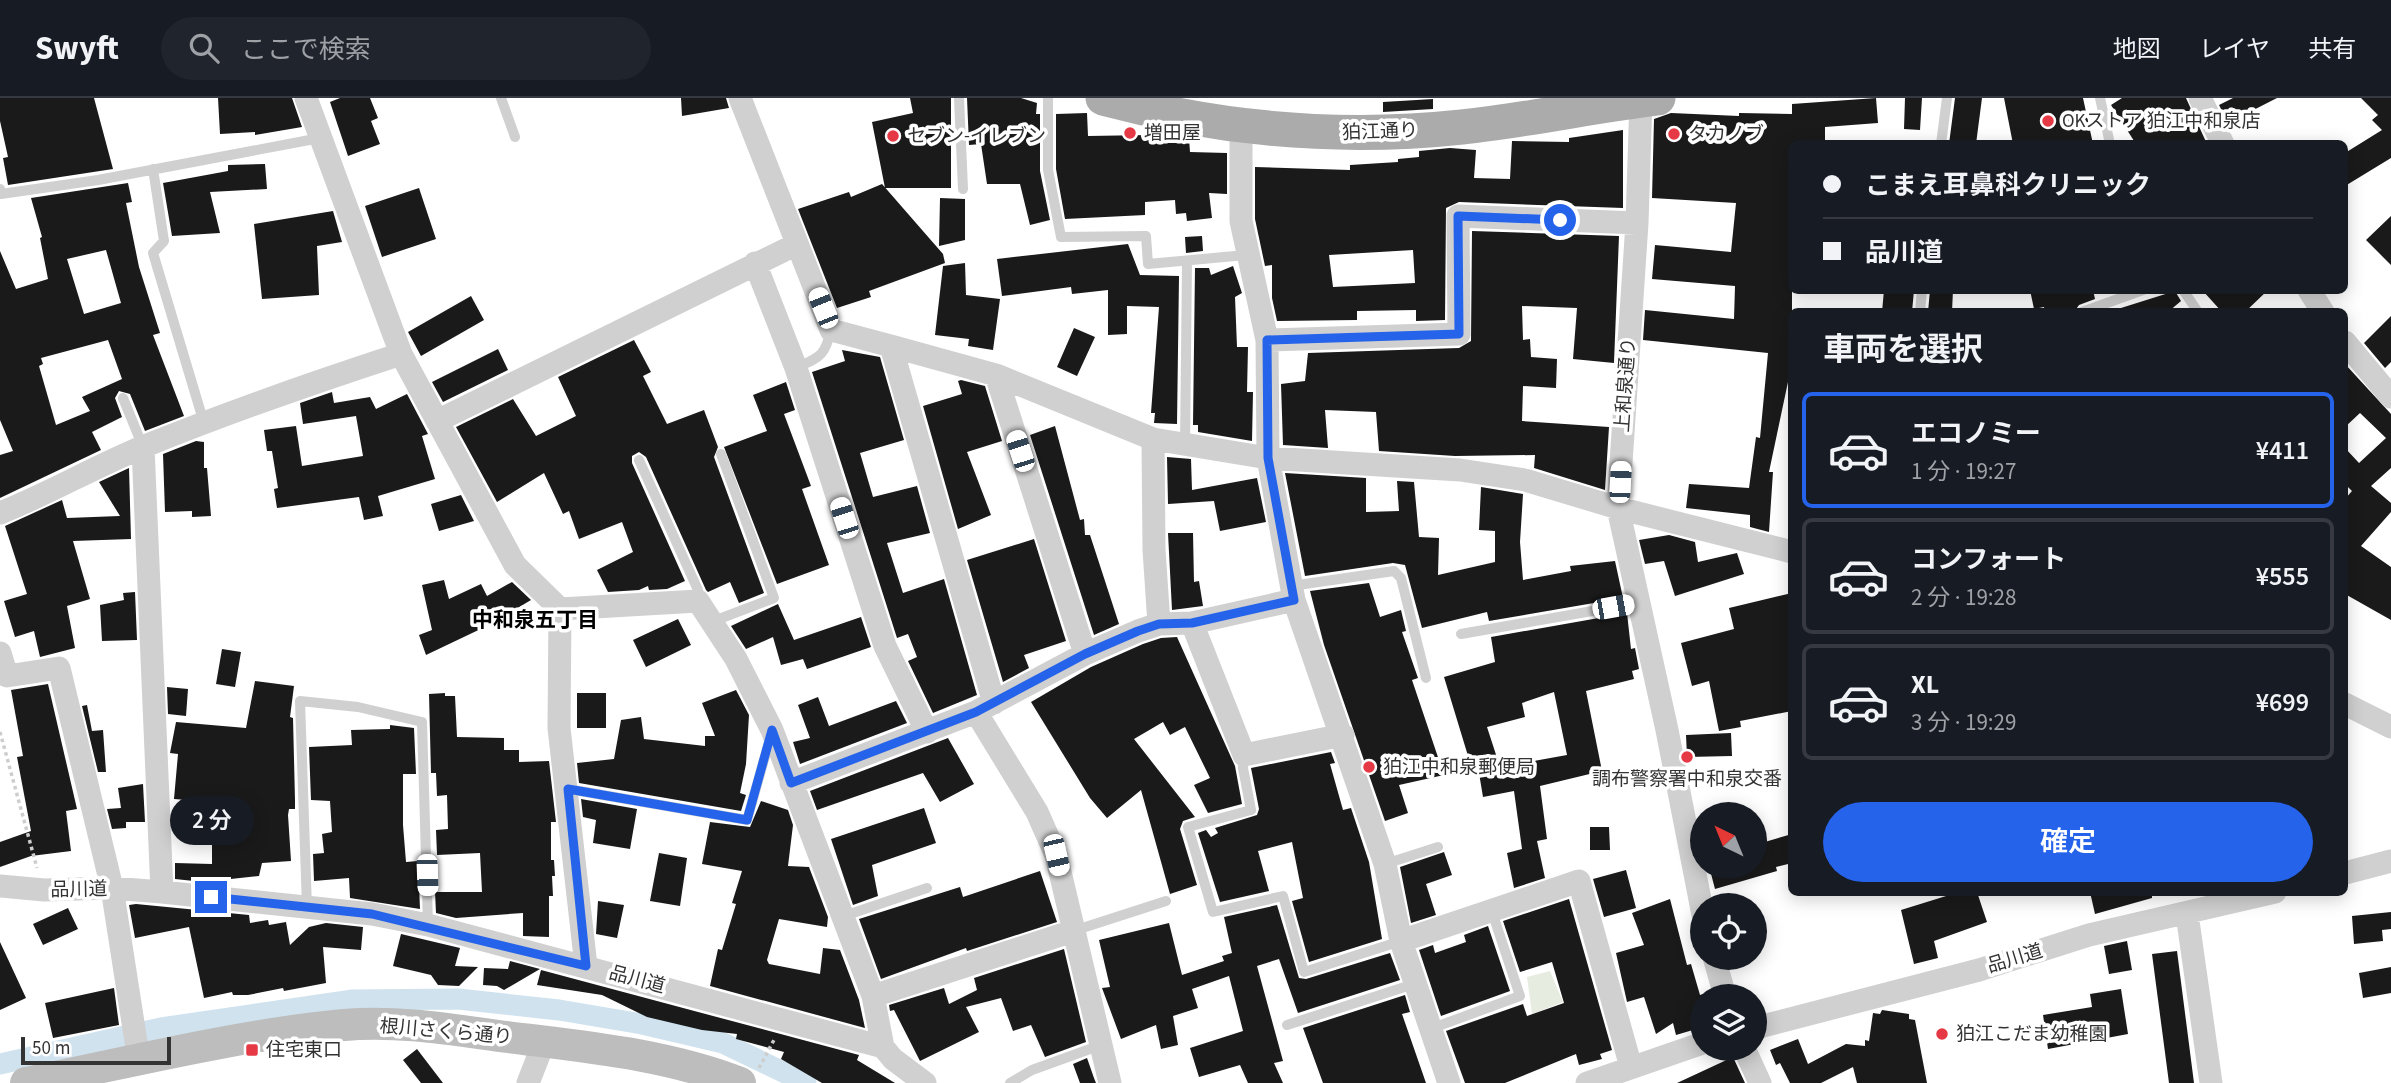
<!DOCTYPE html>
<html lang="ja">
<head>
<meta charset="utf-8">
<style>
	body { margin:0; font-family:"Source Sans 3","Noto Sans JP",sans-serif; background:#20242c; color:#f1f3f6; height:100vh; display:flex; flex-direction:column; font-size:26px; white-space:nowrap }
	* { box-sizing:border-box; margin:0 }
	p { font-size:23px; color:#9ea1a6 }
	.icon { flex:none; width:38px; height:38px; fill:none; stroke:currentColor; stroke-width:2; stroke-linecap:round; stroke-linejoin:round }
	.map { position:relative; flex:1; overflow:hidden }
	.panel { position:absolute; left:1788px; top:210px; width:560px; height:588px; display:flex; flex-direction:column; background:#171b24; border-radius:10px; box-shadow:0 4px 18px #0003 }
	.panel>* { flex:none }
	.top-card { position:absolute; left:1788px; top:42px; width:560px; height:154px; border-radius:10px; box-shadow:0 4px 18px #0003; display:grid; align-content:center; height:154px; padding:0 35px; background:#171b24 }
	.needle { width:46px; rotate:317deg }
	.tools { position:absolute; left:1690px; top:704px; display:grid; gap:14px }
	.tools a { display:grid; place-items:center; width:77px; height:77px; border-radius:50%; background:#171b24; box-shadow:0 4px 18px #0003; font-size:35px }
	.scale { position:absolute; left:21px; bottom:18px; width:150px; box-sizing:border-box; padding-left:7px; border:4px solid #333; border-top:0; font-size:19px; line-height:24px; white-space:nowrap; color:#333; -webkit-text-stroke:5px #fff; paint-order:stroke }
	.end { position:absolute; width:32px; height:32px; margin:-16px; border:9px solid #2563eb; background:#fff; box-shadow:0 0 0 4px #fff }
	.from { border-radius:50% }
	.bubble { position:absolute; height:49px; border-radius:24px; background:#171b24; box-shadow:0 4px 18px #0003; font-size:23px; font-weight:600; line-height:49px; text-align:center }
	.car { position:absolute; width:21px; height:42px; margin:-21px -10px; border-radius:9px; box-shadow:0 0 5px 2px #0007; background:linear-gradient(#fff 24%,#345 0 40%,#fff 0 76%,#345 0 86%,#fff 0) }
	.top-card b { display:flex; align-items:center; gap:24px; height:66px; font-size:26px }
	.top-card b+b { border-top:2px solid #363941 }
	.top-card i { width:18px; height:18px; background:#f1f3f6 }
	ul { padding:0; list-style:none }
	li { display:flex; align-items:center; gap:21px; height:116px; margin:0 14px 10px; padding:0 21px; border:4px solid #363941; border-radius:10px }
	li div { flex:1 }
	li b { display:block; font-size:26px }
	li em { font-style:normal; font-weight:600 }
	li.active { border-color:#2563eb }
	li>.icon { width:63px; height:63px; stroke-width:1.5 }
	h2 { padding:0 35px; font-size:32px; line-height:84px }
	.action { display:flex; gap:14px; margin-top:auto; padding:14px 35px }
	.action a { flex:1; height:80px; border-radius:42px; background:#2563eb; color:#fff; font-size:28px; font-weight:600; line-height:80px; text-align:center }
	header { display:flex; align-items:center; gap:42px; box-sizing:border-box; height:98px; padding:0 35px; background:#171b24; border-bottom:2px solid #363941 }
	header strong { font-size:33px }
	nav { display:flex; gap:38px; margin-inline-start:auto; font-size:24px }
	.search { width:490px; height:63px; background:#20242c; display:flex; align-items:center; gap:18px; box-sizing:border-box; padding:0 24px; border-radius:38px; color:#9ea1a6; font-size:26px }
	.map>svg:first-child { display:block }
</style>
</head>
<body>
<header>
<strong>Swyft</strong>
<div class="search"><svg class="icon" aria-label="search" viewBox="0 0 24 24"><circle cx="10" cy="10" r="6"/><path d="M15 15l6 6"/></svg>ここで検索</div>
<nav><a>地図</a><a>レイヤ</a><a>共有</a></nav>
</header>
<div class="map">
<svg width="2391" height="985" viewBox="0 0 2391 985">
	<rect width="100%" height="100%" fill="#fff"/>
	<path fill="#e6ecdf" d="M1550,873L1563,904L1532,916L1527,879Z"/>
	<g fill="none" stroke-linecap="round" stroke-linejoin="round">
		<path stroke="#cfe2ee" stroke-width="21" d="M0,966L161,930L353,902L458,901L559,912L642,926L723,945L806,985"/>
	</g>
	<path fill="#1a1a1a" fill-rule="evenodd" d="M0,0H94L113,71L8,87L3,60L8,59L0,23Z
		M218,0H292L302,29L255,37V34L220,36Z
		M340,0H370L378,20L371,23L380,46L348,58L330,4Z
		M681,0H726L729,10L682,18Z
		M910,0H951V90H885L872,24L913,15Z
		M967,0H1021L1037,5L1036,16H1040V73L1050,122L1030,127L1020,86H987L981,46L969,47Z
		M1876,0L1878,25L1825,29V46H1792V265L1769,374H1773L1769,434L1750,429V417L1686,410L1689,386L1749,390L1756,339L1760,340L1768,255L1643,242L1645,212L1734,221L1735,188L1652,181L1655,147L1731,154L1736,105L1652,100L1654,21L1671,15L1739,18V15L1792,16V6Z
		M1905,0H1922L1920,32L1904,31Z
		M1955,0H1982L1976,46H1949Z
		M2004,0H2083L2093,46H2013Z
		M2122,0H2186L2207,46H2136L2111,7Z
		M2233,0H2277L2228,25L2219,7Z
		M2361,0H2391V60L2345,88V55L2382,32L2372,22L2378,17Z
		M1433,1V11L1383,14V4Z
		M1087,15L1088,38L1148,37V42L1186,39L1189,40L1190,54L1227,55V96L1209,95L1212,120L1187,123L1186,115L1176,116L1175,102L1145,104V117L1065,121L1056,71V16Z
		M1623,32V110L1459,104L1446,110L1445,222L1416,223V212L1357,213V222L1277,223L1272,200V167L1265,168L1255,121V69L1350,72V67L1398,64V61L1419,59V53L1450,50L1476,52L1474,80L1510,81L1512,43L1569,44V40ZM1413,152L1415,185L1333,189L1329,157Z
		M265,66L267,91L210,94L220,135L172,138L163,85L228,73V67Z
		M128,85L132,104L126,105L139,169L160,235L153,237L184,318L145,333L130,296L119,293L115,300L122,319L92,334L101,352L0,400V357L13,353L0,322V153L16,191L48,181L40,140L42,139L31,100ZM106,152L121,205L84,216L67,161ZM108,242L122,281L82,299L90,313L56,327L39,268L43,266L41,260Z
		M882,86L943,156L945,165L869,193L871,199L837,210L798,111L849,94L851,99Z
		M419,90L436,141L382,159L365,108Z
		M940,100L965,101V142L939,148Z
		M333,113L342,144L317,148L319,197L262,201L254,126Z
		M2391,118V167L2366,142Z
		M1472,133L1619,138L1614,265L1573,261L1577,210L1522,208L1523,242L1530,241L1531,259L1557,261L1556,290L1523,288L1522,323L1609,329L1605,392L1534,370L1535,357L1455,358L1379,353L1376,314L1325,312L1328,350L1283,347L1281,286L1305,283L1308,255L1459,250L1471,243Z
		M1202,138L1203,153L1186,155L1185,139Z
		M1128,146L1140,177L1179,178L1177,326L1154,325L1155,315H1151L1159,209L1127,208V236L1108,237V192L1072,196L1071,189L1002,198L997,161Z
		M965,165L966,197L1000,201L993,252L968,248L969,241L935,237L943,168Z
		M1233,168L1242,195L1235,199L1237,249H1248L1247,294H1253L1252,343L1198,334V327H1193L1195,170H1209L1211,177Z
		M1884,192H1914L1912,214H1882Z
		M1930,192H1953L1952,214H1928Z
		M2030,192H2093L2095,201L2079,207L2074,214H2045L2044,209L2034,211Z
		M2268,192L2245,214H2222L2203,193Z
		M2175,193L2181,203L2168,214H2121V210Z
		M471,198L484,222L421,258L408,234Z
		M2391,218V264L2385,270L2364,245Z
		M1074,230L1095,239L1077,278L1057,269Z
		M634,242L651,274L643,278L667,326L704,312L718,349L714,359L764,495L739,505L730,484L708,494L706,492L646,359L639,354L632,358V365L685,483L667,491L649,492L648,488L639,492L608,494L597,472L633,454L622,424L579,441L569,413L563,416L544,375L497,404L456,329L513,301L536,338L576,318L558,279Z
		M498,251L508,272L443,304L432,284Z
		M842,252L880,259L904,342L860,355L873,399L917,388L930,435L887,445L903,495L944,481L977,597L933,615L908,563L917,559L908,536L897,540L812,274L845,263Z
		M2345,266L2391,316V370L2371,388L2391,405V414L2361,448L2391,469V522L2345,496V401L2352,393L2345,386V350L2359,365L2386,340L2360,315L2345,329Z
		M961,282L985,288L1002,343L967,354L991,417L958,431L923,308L962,296L958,283Z
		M786,284L795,312L784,316L811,388L802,391L829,467L777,486L724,349L767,333L753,297Z
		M332,294L334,305L370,299L376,311L407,296L428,336L422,338L435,381L378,398L383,418L364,422L359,399L277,410L274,391L278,390L272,353H267L264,332L296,328L302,368L363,358L356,318L303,326L300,305Z
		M1055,328L1080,422L1084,421L1085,437H1090L1119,526L1094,537L1030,337Z
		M196,343L204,344V370H207L211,418L192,419V413L165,414L163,356Z
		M1167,359L1191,361L1192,392L1257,380L1266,424L1220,433L1214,403L1168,406Z
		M129,370L131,441L73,443L90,501L67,508L75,550L40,559L34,533L15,539L4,503L27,496L5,428L62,402L67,420L120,418L99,384Z
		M1285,375L1366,380V414L1399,413L1397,383L1414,384L1419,439L1439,440L1438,477L1495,464V433L1479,432L1481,389L1523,396L1520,444L1523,482L1571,473L1570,468L1615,463L1623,500L1489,523L1487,514L1422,530L1405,467L1393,465L1305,478Z
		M461,397L474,423L439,433L431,406Z
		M1168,435H1193L1194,484L1199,483L1203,508L1172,512Z
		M1669,437L1695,444L1698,464L1737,455L1744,476L1675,498L1664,463L1645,466L1639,442Z
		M1034,441L1066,543L1024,557L1029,570L1003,584L967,462Z
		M444,482L449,501L481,486L487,498L512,484L531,502L489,527L426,557L419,537L432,532L422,487Z
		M1369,485L1380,519L1401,512L1406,533L1402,534L1418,580L1412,582L1444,677L1399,687L1408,715L1385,723L1324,547L1310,493Z
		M135,494L137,542L102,543L100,507L124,502L123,495Z
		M1792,495V613L1740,623L1741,629L1719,633L1709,583L1692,588L1681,545L1734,531L1729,510Z
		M778,506L794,542L861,519L871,549L807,571L803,561L781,567L773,539L746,551L731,528Z
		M1627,515L1631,551L1635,550L1639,571L1632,573L1634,581L1586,593L1602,673L1540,688L1547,741L1537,743L1545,780L1514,790L1507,755L1522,751L1514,693L1483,699L1478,669L1472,671L1444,579L1495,564L1491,539ZM1554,594L1567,657L1500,669L1487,629L1525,619L1522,605Z
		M678,521L691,547L646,569L633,542Z
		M1177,539L1235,668L1242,706L1208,715L1194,687L1210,680L1185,629L1170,637L1163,624L1134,641L1195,719L1183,723L1180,731L1197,787L1170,796L1141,692L1107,720L1090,700L1031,604L1091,569L1143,546L1161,540Z
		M222,551L241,554L235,589L216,586Z
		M255,583L294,588L290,619L293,620L295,702V711H289L288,717L291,763L262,765L259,778L203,784L175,781V765L212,766V704L174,701L178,656L170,655L176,624L246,630Z
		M48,586L77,711L66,713L71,753L31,758L0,769V744L31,733L17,659L23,658L11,592Z
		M167,589L188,591L186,618L168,616Z
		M736,592L749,617L746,666L740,695L746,697L741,713L579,685L577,665L614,661L621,622L641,619L644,641L705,648V638H715L702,605Z
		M445,595V598H455L457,639L504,640V652H519V664L549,663L556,724H551V762H554L555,778H552L553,798H549V839L523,838V815L456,820L436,815L435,794H482L480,755L437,757L436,732L448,731L447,697L437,698L436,675H431L429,596Z
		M577,595H606V630H577Z
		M818,599L829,628L896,603L907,625L800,666L793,644L810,640L798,607Z
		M87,607L92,633L103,632L106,674H98L82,608Z
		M390,627L414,630L416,676H403V727L406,764L418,763L420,811L350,800L349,780L314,783L313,756L324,755L322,736L332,734L330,703L311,702L309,649L352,647L351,632L390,631Z
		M1731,635L1732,658L1687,659L1686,637Z
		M948,640L974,686L940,704L923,675L817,712L810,693Z
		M1331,654L1335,665L1330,666L1343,712L1351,710L1369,764L1382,841L1309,864L1292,803L1303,800L1292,744L1258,753L1269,793L1220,804L1198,735L1206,732L1211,739L1218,735L1215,730L1257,717L1259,711L1251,670Z
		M143,686L145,724H126V730L112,731L107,711L121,710L118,690Z
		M581,701L637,711L630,751L593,745L596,722L583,719Z
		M761,703L788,712L793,727L788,768L809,769L828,819L827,829L779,821L767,862L769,866L820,876L823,850L840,852L859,902L865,930L710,888L718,851L722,852L736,806L732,805L742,773L702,766L710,724L750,729Z
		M924,710L936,745L872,767L878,798L853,807L831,741Z
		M1590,729H1609L1610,752H1590Z
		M1792,736V765L1776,769L1777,773L1715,791L1709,768H1755V756L1760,755L1758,746Z
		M1444,754L1452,777L1426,786L1436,817L1411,825L1400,769Z
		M659,755L687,760L680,808L650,803Z
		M1626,772L1636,810L1604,819L1593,781Z
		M1040,773L1057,824L967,853L966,850L881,881L859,821L960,789L963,799Z
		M1959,794H1977L1987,824L1934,843L1938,860L1914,866L1901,812Z
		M2090,794H2152V800L2095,816Z
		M1569,801L1612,952L1600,956L1602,961L1579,967L1576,956L1505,985H1465L1446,933L1523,906L1527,918L1564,905L1552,864L1520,874L1503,823Z
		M1670,801L1687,867L1691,866L1700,897L1703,896V929L1676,937L1673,925L1656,936L1644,899L1627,904L1616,855L1644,847L1632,815Z
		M598,803L624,807L617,840L596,836Z
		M136,806L249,817L250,825L268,822L269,827L286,824L290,847L309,829L326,825L363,829L361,852L323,849L326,885L284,893L283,890L248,897H233L232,894L204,900L189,829L135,840L129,807Z
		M1277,807L1299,880L1306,881L1390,855L1400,882L1298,915L1279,861L1257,868L1283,963L1274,965L1283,985H1248L1240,967L1199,979L1190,950L1243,933L1229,878L1192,891L1198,910L1173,918L1178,947L1161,951L1156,927L1121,941L1102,890L1110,889L1099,842L1169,825L1182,877L1224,863L1222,858L1232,855L1224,819Z
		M68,810L78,831L43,847L33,826Z
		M2391,814V831L2382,832L2383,843L2354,846L2352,818Z
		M1488,828L1510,893L1441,918L1419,852L1433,847L1435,855L1466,844L1464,837Z
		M401,836L460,850L455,868L478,869L459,888L438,887L431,877L393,868Z
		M2127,843L2132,872L2109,876L2104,848Z
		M0,844L26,900L0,912Z
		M1064,851L1086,944L1045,959L1031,927L1013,933L1001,900L966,909L979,934L920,963L894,912L890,913L889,907L944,890L949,906L977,892L974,880Z
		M2177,853L2194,985H2169L2152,856Z
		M510,863L540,871L504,892L497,888L483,887L484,870L508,871Z
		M2391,869V895L2363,900L2359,875Z
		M541,872L859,957L857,962L895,985H822L781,961L784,954L736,941L737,936L702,932L647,919L602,897L537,887Z
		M114,890L119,927L53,940L45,905Z
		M2121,891L2128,936L2048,951L2043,917L2092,909L2090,896Z
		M1405,897L1410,914L1402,916L1426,985H1323L1303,930Z
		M1882,912L1909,916V921L1915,922L1927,985H1857L1853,969L1821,985H1790L1780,965L1776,967L1770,952L1798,941L1808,966L1846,946L1865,948V942L1869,943L1873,915L1880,916Z
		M417,951L443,985H421L403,962Z
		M1733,959L1745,985H1677Z
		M1087,960L1094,980L1096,985H1080L1073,966Z"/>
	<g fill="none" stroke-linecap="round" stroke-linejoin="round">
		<path stroke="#cdcdcd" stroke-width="3.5" stroke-dasharray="3.5 3.5" stroke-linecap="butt" d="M0,634L37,770
			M759,970L775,940"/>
		<path stroke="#d0d0d0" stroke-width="10" d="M501,0L515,39
			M959,0L963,91
			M1048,0V72L1061,139L1146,138L1148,166L1246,157
			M2100,0L2110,46
			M1941,46L1947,0
			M153,71L164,143L153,155L204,325
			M0,91L1,96L98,82L320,40
			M2183,192L2198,214
			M1920,214L1922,192
			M2082,214L2143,192
			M796,270C820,259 825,258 831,232
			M123,300L143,349
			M1185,346L1187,165
			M639,362L698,492V503
			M1291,488L1394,473L1401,480L1426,580
			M711,524L774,500L721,356
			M1461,536L1638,505
			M1244,657L1243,670L1251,712L1188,729L1213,814L1283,798L1304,874L1401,843
			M568,691L747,722L771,637
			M1385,766L1438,749
			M307,810L300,603L358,609L422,624L428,827
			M844,818L927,790
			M1073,833L1166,803
			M1287,927L1414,886
			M1430,931L1520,898L1492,814
			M1010,985L1032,972L1101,947"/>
		<path stroke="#d0d0d0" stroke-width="23" d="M740,0L831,232L891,248L994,605
			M1641,0L1637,125L1618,410L1667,632L1703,817
			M2200,0L2223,46
			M1241,29V123L1267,242L1268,360L1294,502L1385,766L1401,843L1449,985
			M755,165L796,270L885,548L927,634
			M2309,192L2323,214
			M1267,242L1459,236L1458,118L1637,125
			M2345,244L2391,299
			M891,248L996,277L1153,341L1154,452L1159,526
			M401,256L515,467L560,511L559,630L586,868
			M996,277L1085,556
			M437,323L797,146
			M1153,341L1268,360L1460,372L1525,382L1618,410L1792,454
			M143,349L162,794
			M0,415C50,395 96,368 145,348C229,314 315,284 401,256L306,0
			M560,511L698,503L736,561L772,632L873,898L883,949
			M1192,525L1244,657L1343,637
			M0,555L7,578L59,570L112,790L139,963
			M2345,606L2391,629
			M976,614L1037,714L1056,757L1110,985
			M791,685L976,614L1085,556L1138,533L1159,526L1192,525L1294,502
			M2345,775L2391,763
			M0,788L44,792L112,790L162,794L372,816L428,827L883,949L893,961L925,985
			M2187,816L2211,985
			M1401,843L1579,783L1631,969
			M1714,859L1725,898
			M873,898L1073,833
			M1755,930L1979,872L2089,837L2275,794
			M1744,950L1760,985
			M528,985L544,944
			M1587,985L1703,945"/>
		<path stroke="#bdbdbd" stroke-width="32" d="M26,985C131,964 237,937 344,927C398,922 454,932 507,939C586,949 665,956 740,985"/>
		<path stroke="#ababab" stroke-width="35" d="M1103,0C1222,32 1340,42 1462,29C1528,22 1592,8 1658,0"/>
	</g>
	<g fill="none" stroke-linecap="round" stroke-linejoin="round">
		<path stroke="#2563eb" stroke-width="9" d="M211,799L372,816L586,868L568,691L747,722L772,632L791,685L976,614L1085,556L1138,533L1159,526L1192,525L1294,502L1268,360L1267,242L1459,236L1458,118L1560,122"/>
	</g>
	<g fill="#e63946" stroke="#fff" stroke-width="2.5">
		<circle cx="2048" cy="23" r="7"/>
		<circle cx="1130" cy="35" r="7"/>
		<circle cx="1674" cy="36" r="7"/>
		<circle cx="893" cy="38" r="7"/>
		<circle cx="1687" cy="659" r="7"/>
		<circle cx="1369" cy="669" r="7"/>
		<circle cx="1942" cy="936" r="7"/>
		<rect x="245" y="945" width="14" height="14" rx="3.5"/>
	</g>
	<g text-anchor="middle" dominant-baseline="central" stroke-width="7" stroke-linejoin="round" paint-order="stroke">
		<g font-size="19" fill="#333" stroke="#fff" text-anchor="start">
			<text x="2062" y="23">OKストア 狛江中和泉店</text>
			<text x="1144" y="35">増田屋</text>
			<text x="1688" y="36">タカノブ</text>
			<text x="907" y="38">セブン-イレブン</text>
			<text x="1383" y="669">狛江中和泉郵便局</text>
			<text x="1687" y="681" text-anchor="middle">調布警察署中和泉交番</text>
			<text x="1956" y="936">狛江こだま幼稚園</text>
			<text x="266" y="952">住宅東口</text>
		</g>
		<g font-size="19" fill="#333" stroke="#fff">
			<text transform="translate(1380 34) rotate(-2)">狛江通り</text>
			<text transform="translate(1626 287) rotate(-86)">上和泉通り</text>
			<text transform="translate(79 792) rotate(-1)">品川道</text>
			<text transform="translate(2015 861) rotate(-17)">品川道</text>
			<text transform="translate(637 882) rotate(15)">品川道</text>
			<text transform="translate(446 934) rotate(5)">根川さくら通り</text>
		</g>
		<g font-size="21" font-weight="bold" fill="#000" stroke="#fff">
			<text x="535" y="522">中和泉五丁目</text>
		</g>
	</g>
</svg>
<div class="tools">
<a><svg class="needle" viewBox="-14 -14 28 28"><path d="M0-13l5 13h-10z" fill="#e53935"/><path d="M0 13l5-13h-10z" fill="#9ea1a6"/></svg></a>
<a><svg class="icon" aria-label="locate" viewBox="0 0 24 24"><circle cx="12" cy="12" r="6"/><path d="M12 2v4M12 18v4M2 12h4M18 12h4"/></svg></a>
<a><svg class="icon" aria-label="layers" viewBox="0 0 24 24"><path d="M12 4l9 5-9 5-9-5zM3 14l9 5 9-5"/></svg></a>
</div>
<div class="scale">50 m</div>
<i class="end from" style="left:1560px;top:122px"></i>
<i class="end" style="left:211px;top:799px"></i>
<div class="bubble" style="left:170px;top:698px;width:84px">2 分</div>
<i class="car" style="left:823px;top:210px;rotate:338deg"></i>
<i class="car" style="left:1020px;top:353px;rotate:342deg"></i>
<i class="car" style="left:1620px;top:384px;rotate:3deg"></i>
<i class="car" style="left:844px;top:420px;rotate:342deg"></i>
<i class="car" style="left:1613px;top:509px;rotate:80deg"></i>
<i class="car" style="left:1056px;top:757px;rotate:167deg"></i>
<i class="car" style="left:427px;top:777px;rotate:178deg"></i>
<div class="top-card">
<b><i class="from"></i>こまえ耳鼻科クリニック</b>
<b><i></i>品川道</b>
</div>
<section class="panel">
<h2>車両を選択</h2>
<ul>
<li class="active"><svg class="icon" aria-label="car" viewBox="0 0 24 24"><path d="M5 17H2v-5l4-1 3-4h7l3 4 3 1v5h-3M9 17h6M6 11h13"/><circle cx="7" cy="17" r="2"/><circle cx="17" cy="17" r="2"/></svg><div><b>エコノミー</b><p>1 分 · 19:27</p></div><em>¥411</em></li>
<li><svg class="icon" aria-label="car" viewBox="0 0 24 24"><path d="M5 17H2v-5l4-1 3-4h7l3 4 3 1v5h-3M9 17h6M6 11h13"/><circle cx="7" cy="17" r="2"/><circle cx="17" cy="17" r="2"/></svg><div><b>コンフォート</b><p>2 分 · 19:28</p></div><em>¥555</em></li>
<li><svg class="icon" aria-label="car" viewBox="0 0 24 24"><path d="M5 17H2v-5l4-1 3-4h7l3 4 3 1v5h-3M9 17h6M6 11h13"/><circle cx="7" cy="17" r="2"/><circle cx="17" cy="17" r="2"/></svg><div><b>XL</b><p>3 分 · 19:29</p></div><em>¥699</em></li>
</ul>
<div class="action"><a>確定</a></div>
</section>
</div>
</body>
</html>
